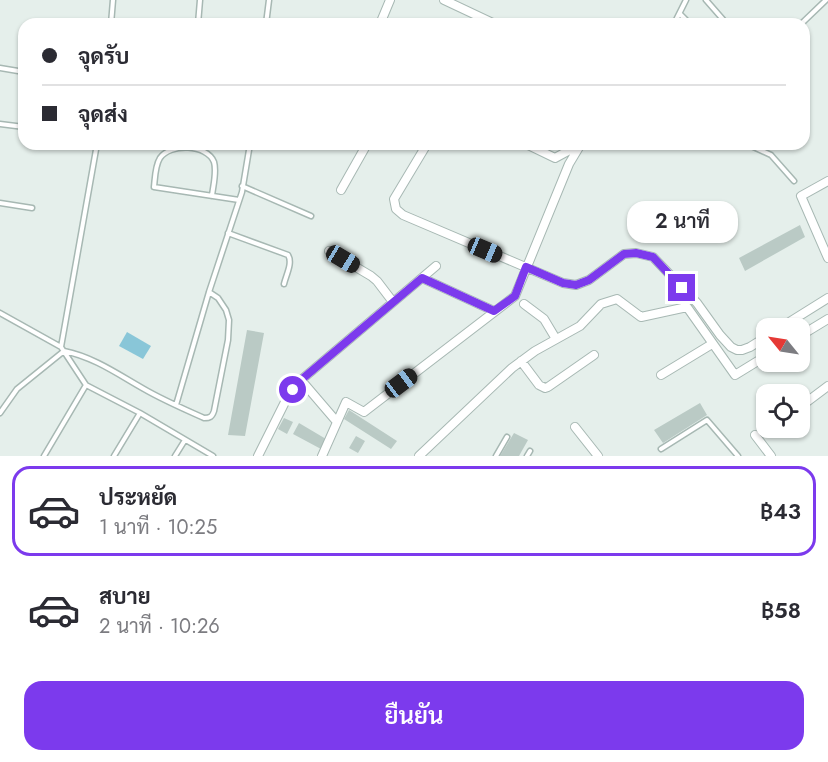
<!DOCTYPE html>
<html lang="th">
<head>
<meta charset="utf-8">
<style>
	body { margin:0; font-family:Jost,Sarabun,sans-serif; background:#f2f2f3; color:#2b2b33; height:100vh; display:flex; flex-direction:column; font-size:22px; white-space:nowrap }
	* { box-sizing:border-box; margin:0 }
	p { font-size:20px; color:#7c7c81 }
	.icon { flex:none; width:33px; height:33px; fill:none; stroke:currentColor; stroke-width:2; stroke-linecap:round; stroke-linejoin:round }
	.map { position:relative; height:456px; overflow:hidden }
	.sheet { display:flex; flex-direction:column; background:#fff; flex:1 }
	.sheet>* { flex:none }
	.hud { position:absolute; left:18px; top:18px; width:792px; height:132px; border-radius:18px; box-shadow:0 2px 4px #0004; display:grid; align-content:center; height:132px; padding:0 24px; background:#fff }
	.needle { width:39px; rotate:300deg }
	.fabs { position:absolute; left:756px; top:318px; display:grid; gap:12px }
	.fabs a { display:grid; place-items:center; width:54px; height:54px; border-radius:12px; background:#fff; box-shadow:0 2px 4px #0004; font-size:30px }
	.end { position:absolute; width:27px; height:27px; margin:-14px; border:8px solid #7c3aed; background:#fff; box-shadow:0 0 0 3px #fff }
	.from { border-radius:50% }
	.bubble { position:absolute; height:42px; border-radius:18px; background:#fff; box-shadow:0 2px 4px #0004; font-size:20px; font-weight:600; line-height:42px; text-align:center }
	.car { position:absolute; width:18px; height:36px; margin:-18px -9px; border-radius:8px; box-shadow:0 0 4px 2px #0007; background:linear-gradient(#222 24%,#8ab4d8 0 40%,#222 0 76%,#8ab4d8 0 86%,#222 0) }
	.hud b { display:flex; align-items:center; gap:21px; height:57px; font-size:22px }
	.hud b+b { border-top:2px solid #e1e1e2 }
	.hud i { width:15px; height:15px; background:#2b2b33 }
	ul { padding:10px 0 0; list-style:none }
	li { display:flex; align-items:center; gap:18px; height:90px; margin:0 12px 9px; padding:0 12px; border:3px solid transparent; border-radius:18px }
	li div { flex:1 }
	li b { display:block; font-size:22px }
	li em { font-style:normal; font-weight:600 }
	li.selected { border-color:#7c3aed }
	li>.icon { width:54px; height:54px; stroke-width:1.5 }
	.cta { display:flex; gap:12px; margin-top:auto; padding:12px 24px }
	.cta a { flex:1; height:69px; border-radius:18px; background:#7c3aed; color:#fff; font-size:24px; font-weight:600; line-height:69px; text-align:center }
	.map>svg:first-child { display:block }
</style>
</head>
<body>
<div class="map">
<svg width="828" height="456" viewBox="0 0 828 456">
	<rect width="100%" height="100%" fill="#e5efeb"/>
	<path fill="#89c6d8" d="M127,332L151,346L143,359L119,346Z"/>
	<path fill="#bacac5" d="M800,225L805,237L745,271L739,258Z
		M247,330L264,333L245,436L228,435Z
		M700,403L707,415L663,443L654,430Z
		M349,410L397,441L391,449L344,419Z
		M284,418L293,422L287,434L278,429Z
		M299,423L326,439L321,449L293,434Z
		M514,433L528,440L519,456H500Z
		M356,436L365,441L358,453L349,448Z"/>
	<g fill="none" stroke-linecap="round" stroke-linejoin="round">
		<defs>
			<path id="service" d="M706,0L727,24
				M680,14L690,24
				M111,24L113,0
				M198,24L200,0
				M266,24L269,0
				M674,24L686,0
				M801,24L826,0
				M0,68L24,72
				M0,124L24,127
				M97,144L61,347L86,385L140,413L213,456
				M747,144L771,155L794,181
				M242,186L311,216
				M212,196C213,186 217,172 214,162C207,144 170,143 160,158C155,166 155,178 154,187L239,200
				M0,203L32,208
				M228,233L288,255C293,263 286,275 284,284
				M0,313L61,347
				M176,405L209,292L242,192L250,144
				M0,413L17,389L64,351C94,357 119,375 144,389C163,400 184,409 204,418C210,418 212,417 214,411L228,340L229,320L226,310L218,298L209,292
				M661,449L707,420L738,456
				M44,456L86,385
				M114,456L140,413
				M175,456L185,440
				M496,456L507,437
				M527,456L530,451"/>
			<path id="minor" d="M444,0L495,24
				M380,24L390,0
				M427,144L394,199L396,209L403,215L563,283L576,285L589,280L624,254L636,253L653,257L697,303L720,335L731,347L737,350H742L750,347L766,337
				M526,144L555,158L579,145
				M828,181L801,196L828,258
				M341,190L367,144
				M329,251L371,276L377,281L393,302
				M422,278L494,311
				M524,304L544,319L556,339
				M780,328L828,298
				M800,336L828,319
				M521,361L539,385L545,388L548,387L594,355
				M661,375L712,344
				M301,380L337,422
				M800,407L828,386
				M575,427L598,456
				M768,429L771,428
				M755,435L771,456
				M258,456L286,400L301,380L436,266
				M322,456L346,402L364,412L515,296L569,164L581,144
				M419,456L512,368L535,351L580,326L601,304L617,299L641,317L687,307L735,375L766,356"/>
		</defs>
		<use href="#service" stroke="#a7b8b3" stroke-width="7"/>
		<use href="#minor" stroke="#a7b8b3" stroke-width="10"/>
		<use href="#service" stroke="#fff" stroke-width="4"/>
		<use href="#minor" stroke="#fff" stroke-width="8"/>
	</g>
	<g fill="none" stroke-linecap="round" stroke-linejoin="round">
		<path stroke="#7c3aed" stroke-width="8" d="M293,390L301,380L422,278L494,311L515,296L526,267L563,283L576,285L589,280L624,254L636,253L653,257L682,288"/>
	</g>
</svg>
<div class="fabs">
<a><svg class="needle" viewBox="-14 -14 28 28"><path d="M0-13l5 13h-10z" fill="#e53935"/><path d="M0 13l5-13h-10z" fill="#7c7c81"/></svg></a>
<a><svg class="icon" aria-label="locate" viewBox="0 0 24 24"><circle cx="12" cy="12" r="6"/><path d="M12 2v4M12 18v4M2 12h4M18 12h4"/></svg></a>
</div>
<i class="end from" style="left:293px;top:390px"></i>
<i class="end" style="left:682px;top:288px"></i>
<div class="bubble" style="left:627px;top:201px;width:111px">2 นาที</div>
<i class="car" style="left:485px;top:250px;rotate:113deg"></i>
<i class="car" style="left:343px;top:259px;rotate:121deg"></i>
<i class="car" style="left:401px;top:383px;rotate:53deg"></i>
<div class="hud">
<b><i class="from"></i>จุดรับ</b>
<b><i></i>จุดส่ง</b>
</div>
</div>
<section class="sheet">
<ul>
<li class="selected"><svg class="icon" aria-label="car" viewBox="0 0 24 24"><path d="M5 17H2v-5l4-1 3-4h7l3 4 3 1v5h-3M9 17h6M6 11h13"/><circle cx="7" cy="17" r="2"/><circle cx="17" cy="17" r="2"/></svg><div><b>ประหยัด</b><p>1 นาที · 10:25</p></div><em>฿43</em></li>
<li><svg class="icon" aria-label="car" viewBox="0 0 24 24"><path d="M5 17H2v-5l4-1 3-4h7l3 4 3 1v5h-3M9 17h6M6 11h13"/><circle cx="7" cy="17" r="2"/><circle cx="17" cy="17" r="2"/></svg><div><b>สบาย</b><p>2 นาที · 10:26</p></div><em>฿58</em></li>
</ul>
<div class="cta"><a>ยืนยัน</a></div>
</section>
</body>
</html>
